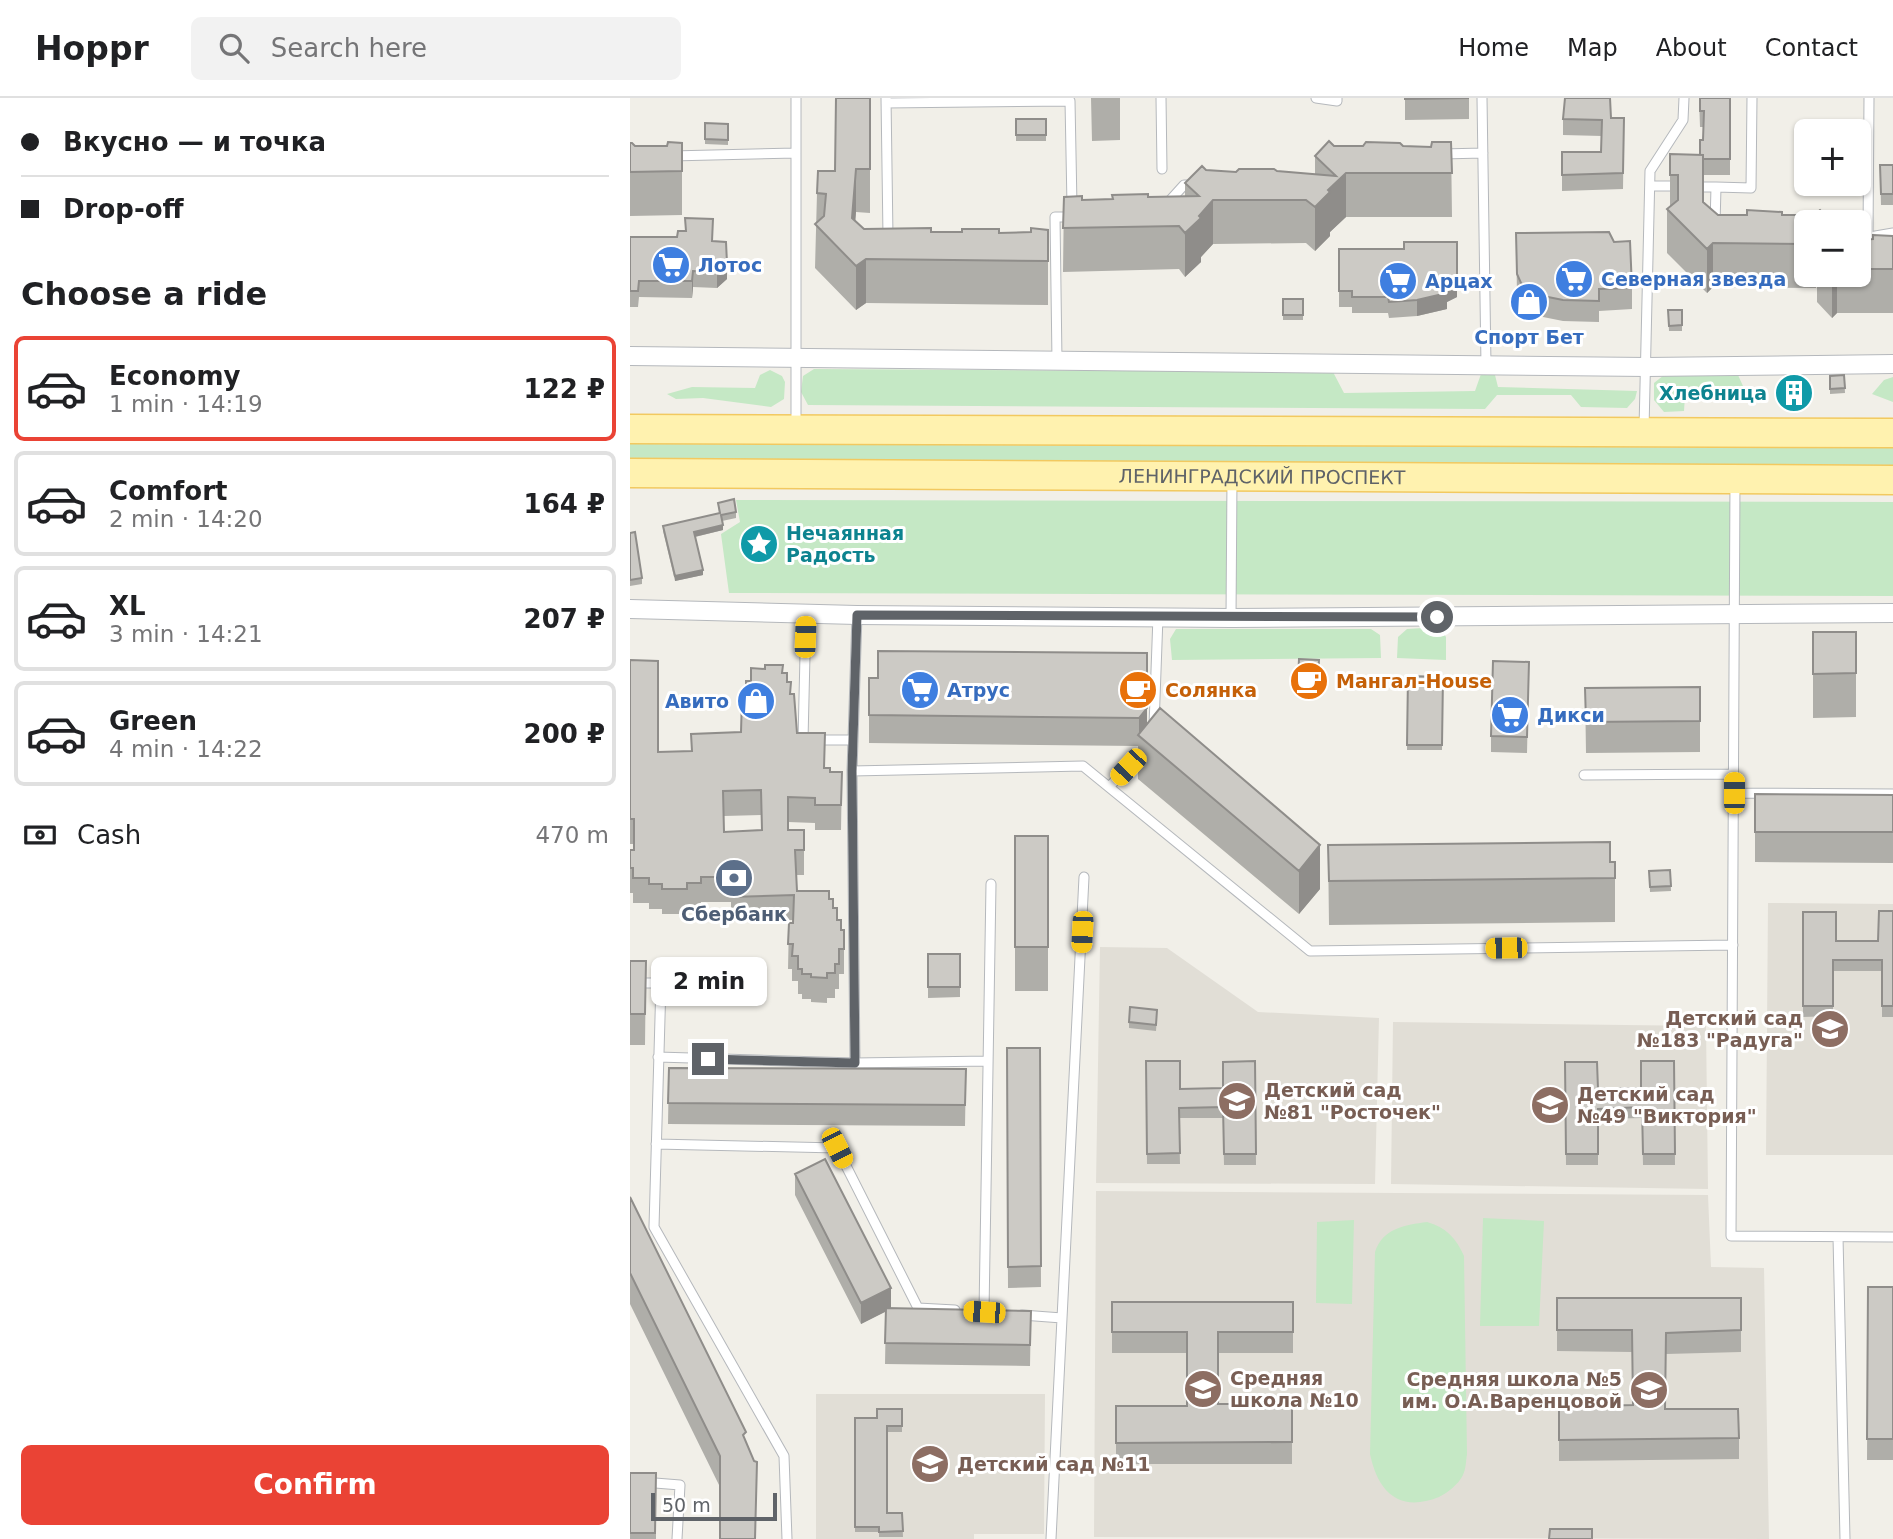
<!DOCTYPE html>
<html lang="en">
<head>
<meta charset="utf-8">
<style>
	body { margin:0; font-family:"DejaVu Sans",sans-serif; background:#f2f2f2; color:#202124; height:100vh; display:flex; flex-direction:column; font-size:26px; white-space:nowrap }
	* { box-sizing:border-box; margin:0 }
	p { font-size:23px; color:#757577 }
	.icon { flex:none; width:38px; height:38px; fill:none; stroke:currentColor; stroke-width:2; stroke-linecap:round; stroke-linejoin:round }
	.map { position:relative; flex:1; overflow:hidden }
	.drawer { display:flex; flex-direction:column; background:#fff; width:630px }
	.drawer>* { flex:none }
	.top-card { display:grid; align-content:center; height:154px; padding:0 21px; background:#fff }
	.controls { position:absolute; left:1164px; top:21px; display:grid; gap:14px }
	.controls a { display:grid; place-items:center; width:77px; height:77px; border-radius:10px; background:#fff; box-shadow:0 2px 5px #0004; font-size:35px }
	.scale { position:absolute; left:21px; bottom:18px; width:126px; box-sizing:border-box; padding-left:7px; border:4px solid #5f6368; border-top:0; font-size:19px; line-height:24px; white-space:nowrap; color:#5f6368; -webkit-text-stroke:5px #fff; paint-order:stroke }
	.end { position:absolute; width:32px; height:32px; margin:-16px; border:9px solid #5f6368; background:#fff; box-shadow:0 0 0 4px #fff }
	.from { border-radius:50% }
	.bubble { position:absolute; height:49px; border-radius:10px; background:#fff; box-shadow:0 2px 5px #0004; font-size:23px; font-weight:700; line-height:49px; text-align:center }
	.car { position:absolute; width:21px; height:42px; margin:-21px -10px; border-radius:9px; box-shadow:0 0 5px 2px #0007; background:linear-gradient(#f5c518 24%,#345 0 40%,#f5c518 0 76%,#345 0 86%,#f5c518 0) }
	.top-card b { display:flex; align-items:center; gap:24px; height:66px; font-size:26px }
	.top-card b+b { border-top:2px solid #e0e0e0 }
	.top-card i { width:18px; height:18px; background:#202124 }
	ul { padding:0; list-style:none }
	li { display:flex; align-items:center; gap:21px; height:105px; margin:0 14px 10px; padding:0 7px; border:4px solid #e0e0e0; border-radius:10px }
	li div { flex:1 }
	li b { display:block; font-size:26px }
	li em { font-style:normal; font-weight:700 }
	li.selected { border-color:#ea4335 }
	li>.icon { width:63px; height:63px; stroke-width:1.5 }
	h2 { padding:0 21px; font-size:32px; line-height:84px }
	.pay { display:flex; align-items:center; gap:18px; height:77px; padding:0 21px; font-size:26px }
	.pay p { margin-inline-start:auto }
	.action { display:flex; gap:14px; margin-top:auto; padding:14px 21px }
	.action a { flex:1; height:80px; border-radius:10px; background:#ea4335; color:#fff; font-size:28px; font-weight:700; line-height:80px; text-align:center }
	header { display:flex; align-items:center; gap:42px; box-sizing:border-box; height:98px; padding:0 35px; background:#fff; border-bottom:2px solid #e0e0e0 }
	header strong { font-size:33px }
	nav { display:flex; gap:38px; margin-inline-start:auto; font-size:24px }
	.search { width:490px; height:63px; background:#f2f2f2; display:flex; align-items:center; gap:18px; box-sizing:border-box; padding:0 24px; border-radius:10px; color:#757577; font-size:26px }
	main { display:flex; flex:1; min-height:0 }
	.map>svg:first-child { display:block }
</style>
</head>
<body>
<header>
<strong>Hoppr</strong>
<div class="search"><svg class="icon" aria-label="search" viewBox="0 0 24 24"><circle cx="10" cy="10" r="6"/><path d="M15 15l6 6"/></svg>Search here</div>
<nav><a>Home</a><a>Map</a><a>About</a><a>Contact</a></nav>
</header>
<main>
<section class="drawer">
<div class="top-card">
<b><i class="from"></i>Вкусно — и точка</b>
<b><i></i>Drop-off</b>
</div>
<h2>Choose a ride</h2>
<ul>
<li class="selected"><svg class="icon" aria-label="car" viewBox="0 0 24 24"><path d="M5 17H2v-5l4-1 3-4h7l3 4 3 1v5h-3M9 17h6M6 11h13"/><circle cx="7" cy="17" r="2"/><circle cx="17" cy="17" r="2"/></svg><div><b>Economy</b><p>1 min · 14:19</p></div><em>122 ₽</em></li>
<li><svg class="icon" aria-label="car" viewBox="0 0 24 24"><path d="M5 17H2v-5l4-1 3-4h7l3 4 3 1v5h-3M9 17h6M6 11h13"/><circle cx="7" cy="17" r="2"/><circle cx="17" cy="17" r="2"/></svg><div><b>Comfort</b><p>2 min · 14:20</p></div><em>164 ₽</em></li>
<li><svg class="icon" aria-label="car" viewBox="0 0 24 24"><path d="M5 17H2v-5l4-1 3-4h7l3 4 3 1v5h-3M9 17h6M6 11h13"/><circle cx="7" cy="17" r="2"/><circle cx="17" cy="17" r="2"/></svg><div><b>XL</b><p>3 min · 14:21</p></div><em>207 ₽</em></li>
<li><svg class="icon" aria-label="car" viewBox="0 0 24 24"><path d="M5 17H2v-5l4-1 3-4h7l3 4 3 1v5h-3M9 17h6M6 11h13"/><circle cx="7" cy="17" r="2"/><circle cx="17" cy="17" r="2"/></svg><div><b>Green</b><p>4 min · 14:22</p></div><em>200 ₽</em></li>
</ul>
<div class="pay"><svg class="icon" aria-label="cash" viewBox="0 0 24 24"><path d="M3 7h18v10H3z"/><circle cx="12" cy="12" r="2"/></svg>Cash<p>470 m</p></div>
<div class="action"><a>Confirm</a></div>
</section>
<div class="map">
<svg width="1263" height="1441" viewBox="0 0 1263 1441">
	<rect width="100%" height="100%" fill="#f1efe8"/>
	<path fill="#e1ded6" d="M1138,805L1263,806V1057H1136Z
		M470,849L537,850L628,914L749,920L745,1086L466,1085Z
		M763,924L1076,928L1078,1091L761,1086Z
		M466,1093L1078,1097L1081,1169L1134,1170L1139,1441L464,1439Z
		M186,1296H415L414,1436H344V1441H186Z"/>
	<path fill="#c5e8c5" d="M184,271L703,274L714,295L845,293L851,276L865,277L868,289L1007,293L1005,301L997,310L951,309L941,297H867L855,311L178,307L171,294L173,278Z
		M140,272L152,278L155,284L154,301L141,309L73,300L46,301L37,296L62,289L125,290L130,277Z
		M1034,277H1108L1113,288L1109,299L1055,298L1054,313L1034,314L1024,302V285Z
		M1263,279V304L1242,296L1254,282Z
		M0,346L1263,350V367L0,362Z
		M106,402L1263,404V498L99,495L91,436L110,424Z
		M809,529L816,539V562L767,560L768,539L777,531Z
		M546,531H741L750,537L751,560L542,562L540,541Z
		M853,1120L914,1123L909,1228H850Z
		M724,1122L722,1206L686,1205L687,1124Z
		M797,1124C816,1129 826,1140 834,1158L837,1356C836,1362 836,1371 833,1377C829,1386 817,1395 809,1399C769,1415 748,1394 740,1356L745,1154C753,1130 775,1127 797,1124Z"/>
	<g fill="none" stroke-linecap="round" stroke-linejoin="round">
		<defs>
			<path id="service" d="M256,0L258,138H261
				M531,0L532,71
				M686,0L707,3V0
				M852,0L856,267
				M256,5L440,3L442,108
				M812,56L853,55
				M41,58L166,55
				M1020,88H1050
				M1064,89H1086L1085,127
				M1086,89L1121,90L1122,0
				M535,108L554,87H564
				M1238,139L1239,0
				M1228,141L1263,135
				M427,263L425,119H444
				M166,327V0
				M1014,331L1020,73L1053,22L1054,0
				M1105,384L1101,1138L1263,1139
				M176,515L173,642H223
				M227,517L222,673L453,668L680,853L1103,847
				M601,520L602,381
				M524,628L528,518
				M954,677L1103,676
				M479,689L516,650
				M1104,695L1263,696
				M0,885H31L24,1129L154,1358L157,1441
				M28,959L225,965L222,673
				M225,965L358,963
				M26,1046L207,1050L288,1210L325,1212
				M1208,1139L1215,1441
				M354,1214L361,786
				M392,1217L432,1220
				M0,1383L50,1387L47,1441
				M421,1441L454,779"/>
			<path id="minor" d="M0,258L1017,269L1263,266
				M0,511L227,517L601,520L1263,515"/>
			<g id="primary">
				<path d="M0,331L1263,335"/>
				<path id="s1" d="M0,375L1263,382"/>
			</g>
		</defs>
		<use href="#service" stroke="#b5b8bc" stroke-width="11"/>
		<use href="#minor" stroke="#b5b8bc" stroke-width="20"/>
		<use href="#primary" stroke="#f2c960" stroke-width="31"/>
		<use href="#service" stroke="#fff" stroke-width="9"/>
		<use href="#minor" stroke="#fff" stroke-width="18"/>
		<use href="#primary" stroke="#fff2af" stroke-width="28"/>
	</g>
	<path fill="#afaea9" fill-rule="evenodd" d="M240,0V115L226,114L225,123L234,131L301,134L369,135L401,134L418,132V207L236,205L226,212L185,170L187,95L205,73Z
		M461,0H490V42L462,43Z
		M775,0H839V21L775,22Z
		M1069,0H1100V77H1073V104L1088,117H1152L1176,124V177H1228V142L1243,141L1263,138V215H1207L1202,220L1187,204V188L1185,190L1083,189L1077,195L1037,155V111L1040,109V56L1070,57L1073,42V29H1070Z
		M994,20L993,91L932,93V54H971L972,38L933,37V21Z
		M386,21H416V43H386Z
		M75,25L98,26V47L75,46Z
		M821,44L822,119H716L700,134V138L685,153L676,145L583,146L571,159V164L555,179L549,171L433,174L434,99L452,102L555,99V85L576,72L606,74L647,73L685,76V58L704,48L801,49Z
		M0,45L5,48H37L52,45V117L0,118Z
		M1250,67H1263V107H1251Z
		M886,135L1002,190V211L969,213V224L933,223L913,219L900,214L891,206L887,197Z
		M0,139H47L83,144L97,181L87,190L63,189L62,200L9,199L8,209H0Z
		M827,144V199L817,204V211L787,218L759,220L758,215H722V209H709V151H774Z
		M653,201H673V222H653Z
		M1038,212H1052V233H1039Z
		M1214,277L1215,295L1200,296V278Z
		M88,405L106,414V420L92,423L93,432L65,439L73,477L45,483L33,433V428L89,415Z
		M0,435L12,480V486L0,488Z
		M1183,534H1226V619L1183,620Z
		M517,555V626L690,791L669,816L508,681V648L239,645V580H248Z
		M669,561L689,562L688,593H668Z
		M0,562L28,654L61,653V636L111,634L116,599L121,583L153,575L161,596L167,635L195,670L200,674H212L211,732H185V725L158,724V732H174V777H166L167,793L199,801L211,832H214V876H209V891H205V900H197V905L181,904V901H172V896H168V883H162V871H158L159,825H163V822L101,824V804H71V810H57V816H32V811H19V805H3V795H0V752H4V746H0ZM131,717V732L94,734V718Z
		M899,564L897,655L861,654V638Z
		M778,578L813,579L812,652H777Z
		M1070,589V654L956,655L955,590Z
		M1125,696L1263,697V765L1125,764Z
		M385,738H418V893H385Z
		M698,747L985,764V824L699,827Z
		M1040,772L1041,793L1020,794L1019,773Z
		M1263,813V919H1252V873H1203V918L1173,919V814L1206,843H1248Z
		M298,856H330V899L298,900Z
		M0,863H16L15,947H0Z
		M527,918L526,933L499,930V924Z
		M377,950H410L411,1189L378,1190Z
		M516,963L550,991L593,990L625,963L626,1067H594L593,1020H549L550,1066H517Z
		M1044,963L1045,1067H1013L1012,1020L968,1021V1067H936L935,964L968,991L1011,990Z
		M39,970L336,971L335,1028L38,1026Z
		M165,1076L261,1211L401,1213L400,1268L255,1266L256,1213L231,1226L165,1097Z
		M0,1099L116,1345L127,1395L90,1389L0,1206Z
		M1238,1189H1263V1362H1237Z
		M927,1200H1111V1254L1036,1256L1035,1311L1109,1340V1361L929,1363V1309L1002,1307V1254L927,1253Z
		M482,1204H663V1255H588V1306H662V1366H486V1308H557V1255H482Z
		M272,1311V1334H257V1415H272L273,1439H249V1434H225V1320H247Z
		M0,1375H26V1441H0Z"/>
	<path fill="#8f8d8a" d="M226,71V114L222,164V120Z
		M716,75V119L700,134V138L685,153V109L698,92Z
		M583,102V146L571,159V164L555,179V135L569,118Z
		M1083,145V189L1077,195V151Z
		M236,161V205L226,212V168Z
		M97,165V181L87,190V174Z
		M63,173V189L62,200V183Z
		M1185,177H1187V188L1185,190Z
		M1202,177H1207V215L1202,220Z
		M827,183V199L817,204V211L787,218V202Z
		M93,427V432L64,439V434Z
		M73,472V477L45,483V478Z
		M517,555V638L509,637V620Z
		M690,747V791L669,816V773Z
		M261,1190V1211L231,1226V1205Z"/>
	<path fill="#cccac5" stroke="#8f8d8a" stroke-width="2" fill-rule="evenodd" d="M206,0H240V71H226L222,120L234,131L301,130V134H332V131H369V135L401,134V130L418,132V163L236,161L226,168L185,126L194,118L196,96L187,95L188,73H205Z
		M775,0H839L775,1Z
		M935,0H980L981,20H994L993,75L932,77V54H971L972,22L933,21Z
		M1070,0H1100V61H1073V57H1070V42H1073L1074,13H1070Z
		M386,21H416V37H386Z
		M75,25L98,26V42L75,41Z
		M699,43L704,48H733L736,44L770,45L773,48L801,49L802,44H821L822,75H716L698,92L700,94L685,109L676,102H583L569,118L571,120L555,135L549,128L433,130L434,99L452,98V102L483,101L482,97L518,96V99L569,98L555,85L572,68L576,72L606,74L609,71H644L647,73L706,78L685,58Z
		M38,44L52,45V73L0,74V45H2L5,48H37Z
		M1040,56L1073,57V104L1088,117H1117V112L1152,114V117H1184L1190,112L1202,124H1176V146L1083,145L1077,151L1037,111L1048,102V77H1040Z
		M1250,67H1263V96H1251Z
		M55,120L83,121L82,143L96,144L97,165L87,174L63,173L62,183H9L8,193H0V139H47L48,133H56Z
		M979,134L984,144L1000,143L1002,190L969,191V203L933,202L913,198L900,193L891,185L887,176L886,135Z
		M1243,137L1263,138V171H1228V142L1243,141Z
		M774,144H827V183L816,189L817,195L787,202L759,204L758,199H722V193H709V151H774Z
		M653,201H673V217H653Z
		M1038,212H1052V227L1039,228Z
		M1214,277L1215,290L1200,291V278Z
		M104,401L106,414L91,417L93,427L64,434L73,472L45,478L33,428L90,415L88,405Z
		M5,434L12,480L0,482V435Z
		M1183,534H1226V575L1183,576Z
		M248,553L517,555V610L509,620L239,617V580H248Z
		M669,561L689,562L688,582H668Z
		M0,562L28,563V654L62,653L61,636L111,634L112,599H116V583H121V570L135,571V567H153L152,575H157V584H161L160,596H164L167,635H195L194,670H200V674H212L211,707H185V700L158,699V732H174V752H165L167,793H199V801H203V810H207V822H211V832H214V851H209V866H205V875H197V880L181,879V876H172V871H168V858H162L163,846H158L159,825H163L164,797L101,799V779H71V785H57V791H32V786H19V780H3V770H0V752H4V721H0ZM131,692L132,732L94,734L93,693Z
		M863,563L899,564L897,639L861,638Z
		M778,578L813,579L812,647H777Z
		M1070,589V623L956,624L955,590Z
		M530,610L690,747L669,773L508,637Z
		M1125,696L1263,697V734H1125Z
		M385,738H418V849H385Z
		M980,744V764H985V780L699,783L698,747Z
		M1040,772L1041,788L1020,789L1019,773Z
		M1249,813H1263V908H1252V862H1203V908H1173V814H1206V843H1248Z
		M298,856H330V889H298Z
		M0,863H16L15,916H0Z
		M500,909L527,912L526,927L499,924Z
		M377,950H410L411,1168L378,1169Z
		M516,963H550V991L593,990V964L625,963L626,1056H594L593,1009L549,1010L550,1055L517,1056Z
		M1011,963H1044L1045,1056H1013L1012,1009L968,1011V1056H936L935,964H967L968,991L1011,990Z
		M39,970L336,971L335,1007L38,1005Z
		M195,1061L261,1190L231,1205L165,1076Z
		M0,1099L116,1334L113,1337L124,1363L127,1364L125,1441H90V1358L0,1175Z
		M1238,1189H1263V1341H1237Z
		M927,1200H1111V1232L1036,1235L1035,1311H1108L1109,1340L929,1342V1309L1003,1307L1002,1232H927Z
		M482,1204H663V1234H588V1306H662V1344L486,1345V1308H557V1234H482Z
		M256,1210L401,1213L400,1247L255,1245Z
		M247,1311H272V1328H257V1415H272L273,1433L249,1434V1429H225V1320H247Z
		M0,1375H26L25,1435H0Z
		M920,1431H962V1441H919Z"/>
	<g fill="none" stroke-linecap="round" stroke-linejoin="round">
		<path stroke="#5f6368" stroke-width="9" d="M78,961L225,965L222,673L227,517L807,519"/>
	</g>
	<defs>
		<symbol id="supermarket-disc" viewBox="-11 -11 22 22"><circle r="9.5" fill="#3f7fe0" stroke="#fff"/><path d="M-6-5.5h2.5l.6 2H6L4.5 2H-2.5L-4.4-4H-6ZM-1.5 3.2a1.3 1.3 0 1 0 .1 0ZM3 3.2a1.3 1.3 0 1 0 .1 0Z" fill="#fff"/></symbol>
		<symbol id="shop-disc" viewBox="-11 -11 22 22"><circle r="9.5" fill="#3f7fe0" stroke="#fff"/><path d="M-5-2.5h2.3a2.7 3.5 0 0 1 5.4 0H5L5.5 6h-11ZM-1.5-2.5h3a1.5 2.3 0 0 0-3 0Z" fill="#fff"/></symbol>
		<symbol id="building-disc" viewBox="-11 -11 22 22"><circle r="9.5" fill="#0f9aa8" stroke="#fff"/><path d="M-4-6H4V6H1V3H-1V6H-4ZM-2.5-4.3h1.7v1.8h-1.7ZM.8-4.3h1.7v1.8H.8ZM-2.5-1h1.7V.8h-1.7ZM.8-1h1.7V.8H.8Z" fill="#fff"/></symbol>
		<symbol id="sight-disc" viewBox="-11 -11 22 22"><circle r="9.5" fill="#0f9aa8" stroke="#fff"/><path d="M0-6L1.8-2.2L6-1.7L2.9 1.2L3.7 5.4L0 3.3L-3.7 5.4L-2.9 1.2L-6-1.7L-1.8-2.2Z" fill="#fff"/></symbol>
		<symbol id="cafe-disc" viewBox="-11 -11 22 22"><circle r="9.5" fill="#e8710a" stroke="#fff"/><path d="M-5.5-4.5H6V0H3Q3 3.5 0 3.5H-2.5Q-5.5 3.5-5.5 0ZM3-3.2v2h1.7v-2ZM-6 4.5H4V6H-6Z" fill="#fff"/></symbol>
		<symbol id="bank-disc" viewBox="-11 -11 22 22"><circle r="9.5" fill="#5c6f8a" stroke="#fff"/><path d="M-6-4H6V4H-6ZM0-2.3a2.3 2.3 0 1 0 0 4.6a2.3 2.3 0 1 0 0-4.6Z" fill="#fff"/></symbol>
		<symbol id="school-disc" viewBox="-11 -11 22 22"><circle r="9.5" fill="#8d6e63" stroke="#fff"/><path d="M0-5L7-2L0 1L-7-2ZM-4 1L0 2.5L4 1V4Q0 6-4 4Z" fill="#fff"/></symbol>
	</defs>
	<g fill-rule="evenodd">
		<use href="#supermarket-disc" x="19" y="145" width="44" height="44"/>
		<use href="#supermarket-disc" x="922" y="159" width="44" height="44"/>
		<use href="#supermarket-disc" x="746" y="161" width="44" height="44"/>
		<use href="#shop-disc" x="877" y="182" width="44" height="44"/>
		<use href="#building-disc" x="1142" y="273" width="44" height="44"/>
		<use href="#sight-disc" x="107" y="424" width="44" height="44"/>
		<use href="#cafe-disc" x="657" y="561" width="44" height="44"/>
		<use href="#supermarket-disc" x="268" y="570" width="44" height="44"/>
		<use href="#cafe-disc" x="486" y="570" width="44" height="44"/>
		<use href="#shop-disc" x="104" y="581" width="44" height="44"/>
		<use href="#supermarket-disc" x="858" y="595" width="44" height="44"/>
		<use href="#bank-disc" x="82" y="758" width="44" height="44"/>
		<use href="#school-disc" x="1178" y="909" width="44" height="44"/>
		<use href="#school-disc" x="585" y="981" width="44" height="44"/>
		<use href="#school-disc" x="898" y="985" width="44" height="44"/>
		<use href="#school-disc" x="551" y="1269" width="44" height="44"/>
		<use href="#school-disc" x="997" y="1270" width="44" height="44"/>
		<use href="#school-disc" x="278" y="1344" width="44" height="44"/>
	</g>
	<g text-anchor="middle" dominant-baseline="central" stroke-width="6" stroke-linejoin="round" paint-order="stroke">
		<g font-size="19" font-weight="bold" fill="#366cbe" stroke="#fff" text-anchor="start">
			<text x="68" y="167">Лотос</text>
			<text x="971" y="181">Северная звезда</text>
			<text x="795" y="183">Арцах</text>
			<text x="899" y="239" text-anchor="middle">Спорт Бет</text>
			<text x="317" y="592">Атрус</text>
			<text x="99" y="603" text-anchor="end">Авито</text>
			<text x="907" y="617">Дикси</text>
		</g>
		<g font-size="19" font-weight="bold" fill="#0d838f" stroke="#fff" text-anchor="end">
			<text x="1137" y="295">Хлебница</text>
			<text x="156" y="435" text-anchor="start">Нечаянная<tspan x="156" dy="22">Радость</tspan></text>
		</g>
		<g font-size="19" fill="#5f6368" stroke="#fff">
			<text stroke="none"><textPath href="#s1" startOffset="632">ЛЕНИНГРАДСКИЙ ПРОСПЕКТ</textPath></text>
		</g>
		<g font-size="19" font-weight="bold" fill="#c56008" stroke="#fff" text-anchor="start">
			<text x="706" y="583">Мангал-House</text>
			<text x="535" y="592">Солянка</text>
		</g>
		<g font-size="19" font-weight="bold" fill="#4e5e75" stroke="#fff">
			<text x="104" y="816">Сбербанк</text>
		</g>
		<g font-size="19" font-weight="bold" fill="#785e54" stroke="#fff" text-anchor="start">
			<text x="1173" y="920" text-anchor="end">Детский сад<tspan x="1173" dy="22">№183 "Радуга"</tspan></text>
			<text x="634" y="992">Детский сад<tspan x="634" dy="22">№81 "Росточек"</tspan></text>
			<text x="947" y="996">Детский сад<tspan x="947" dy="22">№49 "Виктория"</tspan></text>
			<text x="600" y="1280">Средняя<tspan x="600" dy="22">школа №10</tspan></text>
			<text x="992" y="1281" text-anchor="end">Средняя школа №5<tspan x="992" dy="22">им. О.А.Варенцовой</tspan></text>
			<text x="327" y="1366">Детский сад №11</text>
		</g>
	</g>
</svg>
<div class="controls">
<a>+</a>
<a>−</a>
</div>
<div class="scale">50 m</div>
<i class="end from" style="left:807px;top:519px"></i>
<i class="end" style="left:78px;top:961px"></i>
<div class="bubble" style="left:21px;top:859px;width:116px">2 min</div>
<i class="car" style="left:175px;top:539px;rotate:2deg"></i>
<i class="car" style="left:498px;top:669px;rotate:223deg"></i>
<i class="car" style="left:1104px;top:695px;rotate:0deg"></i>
<i class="car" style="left:452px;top:834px;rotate:183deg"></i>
<i class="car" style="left:876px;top:850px;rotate:269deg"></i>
<i class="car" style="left:207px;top:1050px;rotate:153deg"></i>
<i class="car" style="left:354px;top:1214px;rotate:274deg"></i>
</div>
</main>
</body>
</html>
